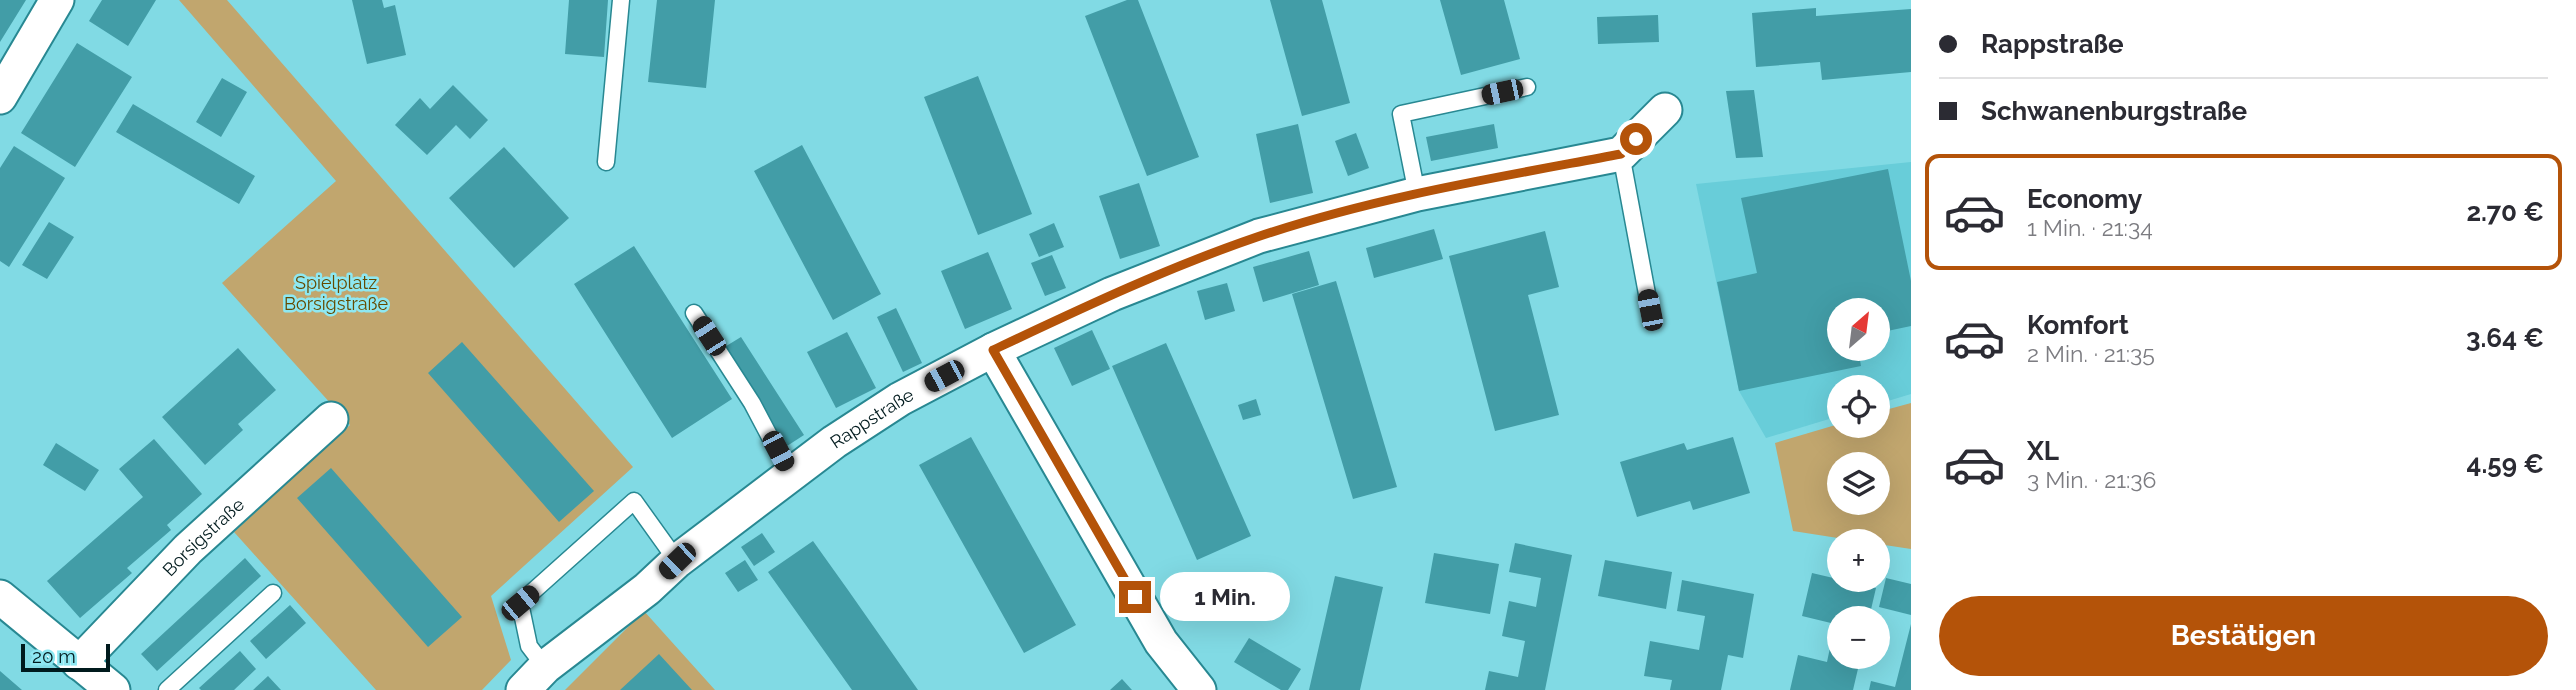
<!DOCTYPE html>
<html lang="de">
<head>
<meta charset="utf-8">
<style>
	body { margin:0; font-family:Raleway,sans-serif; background:#f7f7f7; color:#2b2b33; height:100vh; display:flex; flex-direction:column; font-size:26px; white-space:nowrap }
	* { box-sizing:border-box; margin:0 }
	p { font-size:23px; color:#7c7c81 }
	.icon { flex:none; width:38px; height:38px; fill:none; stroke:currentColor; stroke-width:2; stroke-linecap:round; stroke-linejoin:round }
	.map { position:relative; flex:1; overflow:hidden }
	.side { display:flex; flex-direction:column; background:#fff; width:665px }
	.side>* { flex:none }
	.hud { display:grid; align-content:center; height:154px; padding:0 28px; background:#fff }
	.needle { width:46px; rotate:28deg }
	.buttons { position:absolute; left:1827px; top:298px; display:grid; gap:14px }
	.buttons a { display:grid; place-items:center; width:63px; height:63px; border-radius:50%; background:#fff; box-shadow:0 7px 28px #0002; font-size:35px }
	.scale { position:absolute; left:21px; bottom:18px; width:89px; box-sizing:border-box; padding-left:7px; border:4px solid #001a1d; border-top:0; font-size:19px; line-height:24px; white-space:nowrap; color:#001a1d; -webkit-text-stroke:5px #8ee8f2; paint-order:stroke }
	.end { position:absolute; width:32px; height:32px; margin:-16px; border:9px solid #b45309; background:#fff; box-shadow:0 0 0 4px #fff }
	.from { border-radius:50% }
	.bubble { position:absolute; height:49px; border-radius:24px; background:#fff; box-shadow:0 7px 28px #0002; font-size:23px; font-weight:700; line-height:49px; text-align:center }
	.car { position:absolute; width:21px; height:42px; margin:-21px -10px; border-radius:9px; box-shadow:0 0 5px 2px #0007; background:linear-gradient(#222 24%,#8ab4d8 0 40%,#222 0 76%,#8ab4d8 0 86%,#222 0) }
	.hud b { display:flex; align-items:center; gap:24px; height:66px; font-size:26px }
	.hud b+b { border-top:2px solid #e1e1e2 }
	.hud i { width:18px; height:18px; background:#2b2b33 }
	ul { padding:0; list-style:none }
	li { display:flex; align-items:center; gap:21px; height:116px; margin:0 14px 10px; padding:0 14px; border:4px solid transparent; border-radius:14px }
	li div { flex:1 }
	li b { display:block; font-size:26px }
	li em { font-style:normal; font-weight:700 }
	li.active { border-color:#b45309 }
	li>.icon { width:63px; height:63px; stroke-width:1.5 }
	.button { display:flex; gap:14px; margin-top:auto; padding:14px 28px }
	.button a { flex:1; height:80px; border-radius:42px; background:#b45309; color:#fff; font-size:28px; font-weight:700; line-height:80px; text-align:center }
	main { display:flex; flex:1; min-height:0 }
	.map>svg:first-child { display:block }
</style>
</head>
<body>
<main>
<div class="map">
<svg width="1911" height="690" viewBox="0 0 1911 690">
	<rect width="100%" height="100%" fill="#81dae4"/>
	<path fill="#68cdd9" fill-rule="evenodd" d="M1911,162V394L1878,404V387H1839V416L1766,438L1739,391L1696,184ZM1839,310H1878V348H1839Z"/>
	<path fill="#c1a66e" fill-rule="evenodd" d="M179,0H227L633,467L491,596L511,660L482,690H376L234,532L350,425L222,283L336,181Z
		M1911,403V549L1878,544V541H1857L1793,531L1775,443L1839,424L1878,425V412ZM1839,464H1878V502H1839Z
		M644,611L715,690H565Z"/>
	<path fill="#429da7" d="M0,0H26L0,42Z
		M102,0H156L128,46L89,21Z
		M352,0H382L384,8L395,5L406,55L367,64Z
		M569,0H608L604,57L565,54Z
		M657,0H715L706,88L648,82Z
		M1127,0H1138L1199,157L1147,176L1085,16Z
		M1270,0H1322L1350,103L1302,116Z
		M1440,0H1504L1520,59L1461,75Z
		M1816,8V16L1911,9V72L1822,80L1820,62L1756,67L1752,13Z
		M1658,15L1659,42L1598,44L1597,17Z
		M77,43L132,77L75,167L21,133Z
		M978,76L1032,214L978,235L924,97Z
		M222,78L247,92L221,137L196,122Z
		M453,85L488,120L470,139L456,125L427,155L395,125L420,98L430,109Z
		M1754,90L1763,157L1736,158L1726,91Z
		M133,104L255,176L239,204L116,132Z
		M1298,124L1313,193L1270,203L1256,134Z
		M1494,124L1498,148L1431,161L1426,137Z
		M1356,133L1369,168L1348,176L1335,141Z
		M802,145L881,294L833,320L754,171Z
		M14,146L65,178L9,267L0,261V168Z
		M504,147L569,218L514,268L449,198Z
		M1888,169L1911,281V326L1878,333V310H1839V348H1858L1861,366L1739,391L1717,282L1757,273L1741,198Z
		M1139,183L1160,246L1120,259L1099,196Z
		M49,222L74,237L47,279L22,265Z
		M1054,223L1064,247L1039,257L1029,234Z
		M1434,229L1443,259L1374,278L1366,248Z
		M1545,231L1559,287L1528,295L1559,415L1495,431L1449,256Z
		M634,246L732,399L672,438L574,284Z
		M1309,251L1319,285L1263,302L1253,267Z
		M988,252L1012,309L965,329L941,271Z
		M1052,255L1066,288L1045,296L1031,263Z
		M1336,281L1397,487L1353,499L1292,294Z
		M1227,283L1235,311L1205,320L1197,291Z
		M896,308L922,363L903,372L877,317Z
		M1092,330L1110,369L1072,386L1054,348Z
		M847,332L876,388L836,408L807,352Z
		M741,337L804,435L787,446L723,348Z
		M462,342L594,491L559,522L428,373Z
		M1166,343L1251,536L1197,560L1112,366Z
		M238,348L276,390L238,424L243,430L205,465L162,417Z
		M1256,399L1261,415L1243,420L1238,405Z
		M971,437L1076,625L1024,653L919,465Z
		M1733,437L1750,493L1693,510L1690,501L1637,517L1620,462L1684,443L1687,450Z
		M154,439L202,494L167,525L171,530L127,568L132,573L80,618L47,581L143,497L119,469Z
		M56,443L99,470L85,491L43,465Z
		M331,468L462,617L428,647L297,498Z
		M762,533L775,552L754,566L741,547Z
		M813,541L848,590L918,690H852L768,572Z
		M1515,543L1572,555L1545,690H1485L1489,671L1518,677L1525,641L1502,636L1509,601L1536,607L1541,578L1509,572Z
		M1434,553L1499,564L1490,614L1425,603Z
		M245,558L261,576L157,671L141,654Z
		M745,560L758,580L738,592L725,573Z
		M1605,560L1672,572L1666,609L1598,596Z
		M1812,573L1876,588L1869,618H1839V656H1861L1853,690H1790L1798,655L1827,662L1835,624L1802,616Z
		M1335,576L1383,587L1360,690H1309Z
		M1886,578L1911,584V615L1879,607Z
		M1682,580L1754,594L1743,658L1728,655L1721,690H1670L1672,680L1644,676L1650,641L1699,650L1705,616L1677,611Z
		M290,605L306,623L266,659L250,641Z
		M1911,624V690H1869L1871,681L1895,687Z
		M1249,638L1301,669L1288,690H1281L1234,662Z
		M240,651L256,669L234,690H201L199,688Z
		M659,654L692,690H620Z
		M0,671L22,690H0Z
		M268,676L281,690H253Z
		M1122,679L1132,690H1110Z"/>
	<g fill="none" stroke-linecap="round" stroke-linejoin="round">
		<defs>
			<path id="lane" d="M1621,154L1650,310
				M606,162L621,0
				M1417,194L1401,114L1527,87
				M694,313L752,403L790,475
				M545,667L529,646L520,603L634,501L677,561
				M167,690L273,593"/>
			<g id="street">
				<path d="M0,97L57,0"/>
				<path d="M993,350L1161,642L1199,690"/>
				<path d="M0,597L113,690"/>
				<path id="s1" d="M79,663L188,549L331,419"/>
				<path id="s2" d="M523,690L545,667L647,589L677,561L834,442L900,399L993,350L1112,294L1259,236L1417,194L1621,154L1665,110"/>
			</g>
		</defs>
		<use href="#lane" stroke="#288892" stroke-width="19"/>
		<use href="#street" stroke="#288892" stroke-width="37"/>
		<use href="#lane" stroke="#fff" stroke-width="16"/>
		<use href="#street" stroke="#fff" stroke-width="33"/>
	</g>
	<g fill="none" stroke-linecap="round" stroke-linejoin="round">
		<path stroke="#b45309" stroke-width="9" d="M1135,597L993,350C1080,309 1166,268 1257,237C1375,197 1499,177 1621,154L1636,139"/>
	</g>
	<g text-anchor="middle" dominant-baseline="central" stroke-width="5" stroke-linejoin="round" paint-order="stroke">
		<g font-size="18" fill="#654a00" stroke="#8ee8f2">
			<text x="336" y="282">Spielplatz<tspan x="336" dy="21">Borsigstraße</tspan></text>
		</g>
		<g font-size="18" fill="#001a1d" stroke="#8ee8f2">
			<text stroke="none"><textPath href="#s2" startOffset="443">Rappstraße</textPath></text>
			<text stroke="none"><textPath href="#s1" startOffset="177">Borsigstraße</textPath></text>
		</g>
	</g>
</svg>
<div class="buttons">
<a><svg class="needle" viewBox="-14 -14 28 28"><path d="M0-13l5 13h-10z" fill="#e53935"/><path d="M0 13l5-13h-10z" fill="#7c7c81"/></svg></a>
<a><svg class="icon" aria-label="locate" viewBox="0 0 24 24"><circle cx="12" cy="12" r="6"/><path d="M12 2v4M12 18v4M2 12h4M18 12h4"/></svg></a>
<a><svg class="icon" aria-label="layers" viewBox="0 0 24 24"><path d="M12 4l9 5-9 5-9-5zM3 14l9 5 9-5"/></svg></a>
<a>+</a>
<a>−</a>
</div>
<div class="scale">20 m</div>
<i class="end from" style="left:1636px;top:139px"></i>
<i class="end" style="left:1135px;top:597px"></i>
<div class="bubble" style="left:1160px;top:572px;width:130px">1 Min.</div>
<i class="car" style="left:1502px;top:92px;rotate:258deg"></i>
<i class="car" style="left:1650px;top:310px;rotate:349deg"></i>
<i class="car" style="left:709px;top:336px;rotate:327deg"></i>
<i class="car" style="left:944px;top:376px;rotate:242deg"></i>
<i class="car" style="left:778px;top:451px;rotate:152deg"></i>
<i class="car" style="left:677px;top:561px;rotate:226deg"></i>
<i class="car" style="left:520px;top:603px;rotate:50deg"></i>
</div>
<section class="side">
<div class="hud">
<b><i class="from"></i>Rappstraße</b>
<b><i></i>Schwanenburgstraße</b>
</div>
<ul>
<li class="active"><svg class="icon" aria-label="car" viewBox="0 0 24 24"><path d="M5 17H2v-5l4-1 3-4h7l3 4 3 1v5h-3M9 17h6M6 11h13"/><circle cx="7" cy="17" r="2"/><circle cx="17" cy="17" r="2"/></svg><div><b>Economy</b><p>1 Min. · 21:34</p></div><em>2.70 €</em></li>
<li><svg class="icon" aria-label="car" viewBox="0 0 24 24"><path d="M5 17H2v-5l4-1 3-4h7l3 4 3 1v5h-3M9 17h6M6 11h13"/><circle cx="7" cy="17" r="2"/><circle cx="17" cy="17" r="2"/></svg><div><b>Komfort</b><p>2 Min. · 21:35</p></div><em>3.64 €</em></li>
<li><svg class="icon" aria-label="car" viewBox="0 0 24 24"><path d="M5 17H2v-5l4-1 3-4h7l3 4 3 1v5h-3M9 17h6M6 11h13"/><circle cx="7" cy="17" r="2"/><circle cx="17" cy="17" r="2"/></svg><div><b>XL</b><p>3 Min. · 21:36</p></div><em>4.59 €</em></li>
</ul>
<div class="button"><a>Bestätigen</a></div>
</section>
</main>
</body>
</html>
